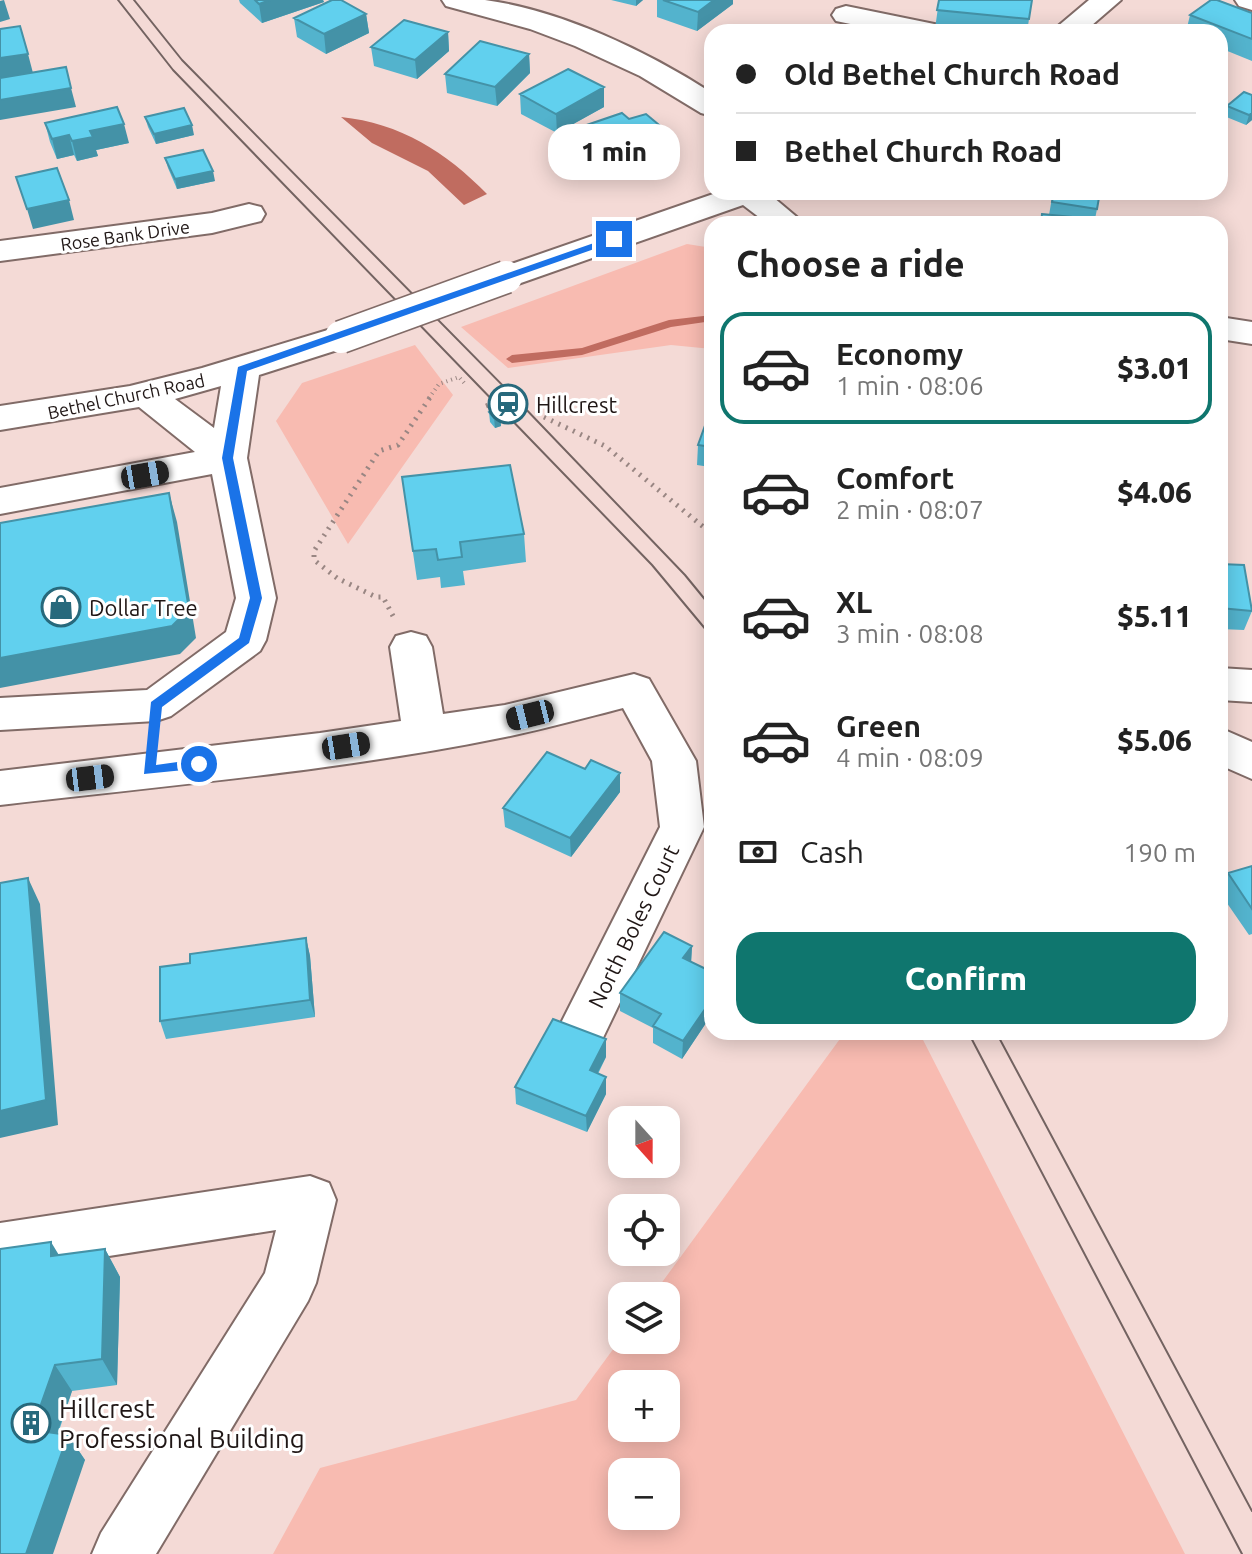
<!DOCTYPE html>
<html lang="en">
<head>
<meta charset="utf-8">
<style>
	body { margin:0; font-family:Ubuntu,sans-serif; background:#f2f2f2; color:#222; height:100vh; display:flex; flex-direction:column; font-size:30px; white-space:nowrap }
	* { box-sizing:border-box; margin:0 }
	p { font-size:26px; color:#767676 }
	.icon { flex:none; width:44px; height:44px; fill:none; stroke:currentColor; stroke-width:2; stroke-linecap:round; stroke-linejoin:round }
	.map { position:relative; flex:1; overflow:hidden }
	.panel { position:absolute; left:704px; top:216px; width:524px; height:824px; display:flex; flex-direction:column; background:#fff; border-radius:24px; box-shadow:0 4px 20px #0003 }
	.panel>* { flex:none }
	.guide { position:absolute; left:704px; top:24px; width:524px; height:176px; border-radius:24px; box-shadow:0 4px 20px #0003; display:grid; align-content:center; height:176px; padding:0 32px; background:#fff }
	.needle { width:52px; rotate:159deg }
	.controls { position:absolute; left:608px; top:1106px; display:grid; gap:16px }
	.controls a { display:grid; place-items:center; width:72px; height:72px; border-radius:16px; background:#fff; box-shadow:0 4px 20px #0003; font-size:40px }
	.end { position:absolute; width:36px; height:36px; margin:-18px; border:10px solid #1a73e8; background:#fff; box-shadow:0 0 0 4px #fff }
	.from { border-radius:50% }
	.bubble { position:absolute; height:56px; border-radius:24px; background:#fff; box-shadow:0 4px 20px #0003; font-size:26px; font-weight:800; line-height:56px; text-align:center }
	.car { position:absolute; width:24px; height:48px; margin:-24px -12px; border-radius:10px; box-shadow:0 0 6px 2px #0007; background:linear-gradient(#222 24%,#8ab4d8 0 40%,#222 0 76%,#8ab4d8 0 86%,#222 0) }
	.guide b { display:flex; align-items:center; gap:28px; height:76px; font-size:30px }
	.guide b+b { border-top:2px solid #e0e0e0 }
	.guide i { width:20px; height:20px; background:#222 }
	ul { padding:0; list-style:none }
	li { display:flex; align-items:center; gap:24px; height:112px; margin:0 16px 12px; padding:0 16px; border:4px solid transparent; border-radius:24px }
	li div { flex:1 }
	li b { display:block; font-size:30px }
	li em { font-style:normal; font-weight:800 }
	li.selected { border-color:#0f766e }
	li>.icon { width:72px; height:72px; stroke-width:1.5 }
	h2 { padding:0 32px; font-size:36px; line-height:96px }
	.pay { display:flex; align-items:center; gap:20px; height:88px; padding:0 32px; font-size:30px }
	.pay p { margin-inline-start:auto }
	.primary-button { display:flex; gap:16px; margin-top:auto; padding:16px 32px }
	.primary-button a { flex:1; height:92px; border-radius:24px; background:#0f766e; color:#fff; font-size:32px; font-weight:800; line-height:92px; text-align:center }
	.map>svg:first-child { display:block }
</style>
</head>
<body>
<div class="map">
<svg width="1252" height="1554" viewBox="0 0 1252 1554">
	<rect width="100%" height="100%" fill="#f4dad6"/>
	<path fill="#f8bbb1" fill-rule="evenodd" d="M687,244L712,248V349L671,345L508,368L461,327Z
		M415,345L453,395L348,544L276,421L302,383Z
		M845,1032H919L1185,1554H273L320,1468L576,1400L622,1337V1340H666V1296H652ZM622,1384H666V1428H622ZM622,1472H666V1516H622Z"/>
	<path fill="#c06c60" d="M341,117C400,123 446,152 487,194L464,205L428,171L372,143Z"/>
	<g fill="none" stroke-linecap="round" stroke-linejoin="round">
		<path fill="#c06c60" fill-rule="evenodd" d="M712,315V321L671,327L582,355L512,363L506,359L512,355L582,348L669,320Z"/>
		<defs>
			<path id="minor" d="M442,0C456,0 471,0 485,0C561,10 649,52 712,93V116L701,113L640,76L575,46L530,29L446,6Z
				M1089,0H1121L1084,32H1051Z
				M1235,0H1252V10L1239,6Z
				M846,6L944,26L949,32H889L836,21L832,15L836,9Z
				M719,192H767L805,224H768L743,205L518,284L506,287L494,284L489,277L494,270Z
				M249,204L261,207L265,214L261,221L212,233L0,261V241L212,213Z
				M1220,317L1252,322V344L1220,339Z
				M341,326L353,329L359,337L353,345L259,375L247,458L276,598L266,640L260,651L171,716L156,721L0,730V698L147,690L226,632L236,598L212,474L0,514V488L195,452L139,407L0,430V406L130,386L202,368ZM221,386L214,428L175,399Z
				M411,632L426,636L432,647L443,714L505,705L634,674L649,679L696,761L704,827L600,1044L583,1050L566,1044L558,1029L660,827L652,761L623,708C584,718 545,729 505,737C339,771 168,785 0,805V771L320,733L401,721L390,647L396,636Z
				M1220,668L1252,670V702L1220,700Z
				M1220,728L1252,742V779L1220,765Z
				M310,1176L329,1183L336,1200L316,1283L308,1301L156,1554H92L101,1533L265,1273L276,1230L0,1273V1223Z"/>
		</defs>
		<use href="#minor" stroke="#816b67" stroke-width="4"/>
		<path stroke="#998683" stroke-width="4" stroke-dasharray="1 4" stroke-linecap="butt" d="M429,398L439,384L459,377L466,385
			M506,398L521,392"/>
		<path stroke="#998683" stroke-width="5" stroke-dasharray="2 6" stroke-linecap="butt" d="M486,406L511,396
			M544,417L605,446L712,534
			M393,616L383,597H376L337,578L314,560V551L379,451L398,445L431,396"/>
		<use href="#minor" fill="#fff" fill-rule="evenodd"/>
		<path stroke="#736361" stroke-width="2" d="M118,0L173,70L652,565L712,637
			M134,0L182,60L520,403L685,575L712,608
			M968,1032L1242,1554
			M996,1032L1252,1511"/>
		<defs>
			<path id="minor-bridge" d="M341,337L506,277"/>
		</defs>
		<use href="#minor-bridge" stroke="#816b67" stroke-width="35" stroke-linecap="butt"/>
		<use href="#minor-bridge" stroke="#fff" stroke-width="32"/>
	</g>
	<path fill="#53b3cd" d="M239,0H323L324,2L262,23L240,3Z
		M611,0H643L636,6Z
		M657,0H733V4L697,31L657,17Z
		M939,0H1032L1027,32H965L935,29Z
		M1252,13V61L1220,48V32H1186L1190,15Z
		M366,14L369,33L326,54L297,37L294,18Z
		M448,32L449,51L417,79L374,66L371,47Z
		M529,54L530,73L497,106L447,93L445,74Z
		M604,87V107L557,133L521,114L520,94Z
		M1244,92L1252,120L1246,125L1224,116L1227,106Z
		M145,117L194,135L156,144L148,127Z
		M629,119L665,130V149L599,173L572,150V130Z
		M45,123L129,143L96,150L98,156L77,161L74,155L57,159L50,142Z
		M165,158L215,181L177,189L168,168Z
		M1053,192L1097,209L1094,224H1040L1042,214L1049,215Z
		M489,412L500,416L501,426L495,428L490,422Z
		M712,420V485H709L710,467L697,465L698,445Z
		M402,477L524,534L526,562L463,571L465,585L441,588L440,577L417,580Z
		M1220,564L1252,611L1244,630L1220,629Z
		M585,769L620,773V792L571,857L505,827L503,808Z
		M1252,866V934L1249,935L1220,893V890L1228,873Z
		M306,938L310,956L315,1017L166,1039L160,1021L190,963Z
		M692,946L691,962L712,972V1014L682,1059L653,1043V1028L620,1011V993Z
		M606,1057L598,1074L606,1077V1094L587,1132L516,1104L515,1087Z
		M105,1249L120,1277L117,1385L72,1391L58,1434L68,1435L85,1460L0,1554L58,1255Z"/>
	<path fill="#4492a7" d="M4,0L10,19L0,22V1Z
		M270,0H323L324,2L262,23L259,4Z
		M636,0H643L636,6Z
		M714,0H733V4L697,31L698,12Z
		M366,14L369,33L326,54L324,34Z
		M448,32L449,51L417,79L415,60Z
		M28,54L33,73L0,79V58Z
		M529,54L530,73L497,106L495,87Z
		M604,87V107L557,133L556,114Z
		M71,88L76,107L0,120V100Z
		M1252,113V120L1246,125L1249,115Z
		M124,124L129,143L96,150L98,156L77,161L72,141L90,131Z
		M192,125L194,135L156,144L154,134Z
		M665,130V149L599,173L598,153Z
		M69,135L74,155L57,159L52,139Z
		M213,171L215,181L177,189L175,179Z
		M69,200L74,220L33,229L27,209Z
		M500,416L501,426L495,428L494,418Z
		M169,493L177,522L196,638L180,654L0,688V658Z
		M620,773V792L571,857L570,838Z
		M28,878L40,904L58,1125L0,1138V1111Z
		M306,938L310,956L315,1017L310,1000Z
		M692,946L691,964L683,958Z
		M712,999V1014L682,1059L683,1041Z
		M606,1039V1057L590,1087V1070Z
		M606,1077V1094L587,1132L586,1116Z
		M51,1242L68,1270L51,1256Z
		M105,1249L120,1277L117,1385L102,1359Z
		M55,1365L72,1391L50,1454L32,1430Z
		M68,1435L85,1460L53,1554H26Z"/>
	<path fill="#61d0ee" stroke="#4492a7" stroke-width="2" d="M255,0H270L259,4Z
		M332,0H341L366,14L324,34L294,18Z
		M663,0H714L698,12Z
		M939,0H1032L1029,19L937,10Z
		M1211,0H1217L1252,13V39L1190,15Z
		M404,20L448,32L415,60L371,47Z
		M20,26L28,54L0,58V29Z
		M480,41L529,54L495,87L445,74Z
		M66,67L71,88L0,100V78Z
		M568,69L604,87L556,114L520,94Z
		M1244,92L1252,95V113L1249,115L1227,106Z
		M117,107L124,124L90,131L93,137L72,141L69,135L52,139L45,123Z
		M184,108L192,125L154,134L145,117Z
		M622,113L629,119L646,114L665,130L598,153L572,130Z
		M203,150L213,171L175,179L165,158Z
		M57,168L69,200L27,209L16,177Z
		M1054,192H1100L1097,209L1052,202Z
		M1042,214L1082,218V224H1041Z
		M494,409L500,416L494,418L489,412Z
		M707,420H712V447L698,445Z
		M510,465L524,534L460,542L462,557L438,560L436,549L413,551L402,477Z
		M169,493L189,609L172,626L0,658V523Z
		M1220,564L1244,565L1252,611L1220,608Z
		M547,752L585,769L591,760L620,773L570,838L503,808Z
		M1252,866V909L1228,873Z
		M28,878L46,1100L0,1111V883Z
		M664,932L692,946L683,958L712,972V999L683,1041L653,1026L661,1014L620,993Z
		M306,938L310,1000L160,1021V967L190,963V954Z
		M553,1019L606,1039L590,1070L606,1077L586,1116L515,1087Z
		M51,1242V1256L105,1249L102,1359L55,1365L32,1430L68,1435L26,1554H0V1249Z"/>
	<path fill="#1a73e8" d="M614,236L617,241L247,371L233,458L262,598L249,643L162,707L156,765L199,759L205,764L204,768L144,774L151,702L239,638L250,598L222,458L238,367Z"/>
	<defs>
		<symbol id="station-ring" viewBox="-11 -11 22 22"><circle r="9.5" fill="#fff" stroke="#27697c" stroke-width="1.5"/><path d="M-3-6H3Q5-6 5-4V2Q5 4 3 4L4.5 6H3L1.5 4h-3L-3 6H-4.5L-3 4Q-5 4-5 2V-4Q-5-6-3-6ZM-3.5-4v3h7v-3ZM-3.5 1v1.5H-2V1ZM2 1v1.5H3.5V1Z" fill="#27697c"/></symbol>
		<symbol id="shop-ring" viewBox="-11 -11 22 22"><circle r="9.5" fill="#fff" stroke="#27697c" stroke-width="1.5"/><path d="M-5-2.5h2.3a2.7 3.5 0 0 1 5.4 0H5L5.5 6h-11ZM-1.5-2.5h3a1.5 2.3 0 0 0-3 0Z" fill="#27697c"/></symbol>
		<symbol id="building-ring" viewBox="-11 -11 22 22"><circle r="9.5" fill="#fff" stroke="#27697c" stroke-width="1.5"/><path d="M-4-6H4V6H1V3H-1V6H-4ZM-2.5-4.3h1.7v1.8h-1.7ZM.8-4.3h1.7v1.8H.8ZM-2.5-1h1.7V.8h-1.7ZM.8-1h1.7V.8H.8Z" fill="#27697c"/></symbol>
	</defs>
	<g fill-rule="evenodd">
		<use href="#station-ring" x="486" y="382" width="44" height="44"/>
		<use href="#shop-ring" x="39" y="585" width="44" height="44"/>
		<use href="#building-ring" x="9" y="1401" width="44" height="44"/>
	</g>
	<g text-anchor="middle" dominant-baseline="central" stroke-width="6" stroke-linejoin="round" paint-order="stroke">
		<g font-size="18" fill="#201716" stroke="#fff">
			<text transform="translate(125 235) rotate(-8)">Rose Bank Drive</text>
			<text transform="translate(126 396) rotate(-12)">Bethel Church Road</text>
		</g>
		<g font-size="22" fill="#201716" stroke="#fff" text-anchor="start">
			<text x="536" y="404">Hillcrest</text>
			<text x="89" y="607">Dollar Tree</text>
		</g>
		<g font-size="22" fill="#201716" stroke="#fff">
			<text transform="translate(633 926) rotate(-64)">North Boles Court</text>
		</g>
		<g font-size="26" fill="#201716" stroke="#fff" text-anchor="start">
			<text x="59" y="1408">Hillcrest<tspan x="59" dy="30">Professional Building</tspan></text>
		</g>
	</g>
</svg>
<div class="controls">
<a><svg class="needle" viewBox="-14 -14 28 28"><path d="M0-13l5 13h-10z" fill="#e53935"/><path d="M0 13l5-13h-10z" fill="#767676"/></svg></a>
<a><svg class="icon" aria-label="locate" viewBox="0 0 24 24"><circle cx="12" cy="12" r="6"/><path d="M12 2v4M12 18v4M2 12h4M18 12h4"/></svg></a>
<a><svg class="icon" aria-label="layers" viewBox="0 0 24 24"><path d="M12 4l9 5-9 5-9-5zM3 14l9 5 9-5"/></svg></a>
<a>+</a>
<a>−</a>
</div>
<i class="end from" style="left:199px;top:764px"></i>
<i class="end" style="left:614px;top:239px"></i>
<div class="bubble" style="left:548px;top:124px;width:132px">1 min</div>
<i class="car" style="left:145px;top:475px;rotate:80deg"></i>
<i class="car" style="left:530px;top:715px;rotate:256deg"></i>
<i class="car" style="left:346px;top:746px;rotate:81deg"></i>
<i class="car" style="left:90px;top:778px;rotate:83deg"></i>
<div class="guide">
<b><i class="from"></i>Old Bethel Church Road</b>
<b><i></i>Bethel Church Road</b>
</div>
<section class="panel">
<h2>Choose a ride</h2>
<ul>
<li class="selected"><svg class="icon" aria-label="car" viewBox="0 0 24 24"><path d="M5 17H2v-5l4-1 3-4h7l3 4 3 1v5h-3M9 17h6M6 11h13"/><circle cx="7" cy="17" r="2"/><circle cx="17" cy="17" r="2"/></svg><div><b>Economy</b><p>1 min · 08:06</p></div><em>$3.01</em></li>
<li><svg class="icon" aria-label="car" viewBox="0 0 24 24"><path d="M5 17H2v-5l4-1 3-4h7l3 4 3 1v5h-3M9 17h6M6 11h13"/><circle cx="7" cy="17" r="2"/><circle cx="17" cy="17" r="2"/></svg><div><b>Comfort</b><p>2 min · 08:07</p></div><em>$4.06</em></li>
<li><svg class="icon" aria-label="car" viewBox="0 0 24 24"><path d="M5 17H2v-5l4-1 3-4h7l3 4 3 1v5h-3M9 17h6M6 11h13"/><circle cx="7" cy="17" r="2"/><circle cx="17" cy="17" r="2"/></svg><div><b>XL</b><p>3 min · 08:08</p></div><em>$5.11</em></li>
<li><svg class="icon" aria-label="car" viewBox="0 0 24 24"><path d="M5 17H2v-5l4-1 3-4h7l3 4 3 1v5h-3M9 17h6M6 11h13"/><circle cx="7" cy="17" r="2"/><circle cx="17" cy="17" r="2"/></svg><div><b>Green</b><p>4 min · 08:09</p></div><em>$5.06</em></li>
</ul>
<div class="pay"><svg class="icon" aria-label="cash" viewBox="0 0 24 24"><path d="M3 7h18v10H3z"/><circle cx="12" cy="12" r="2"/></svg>Cash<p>190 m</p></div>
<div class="primary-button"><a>Confirm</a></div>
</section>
</div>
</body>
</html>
